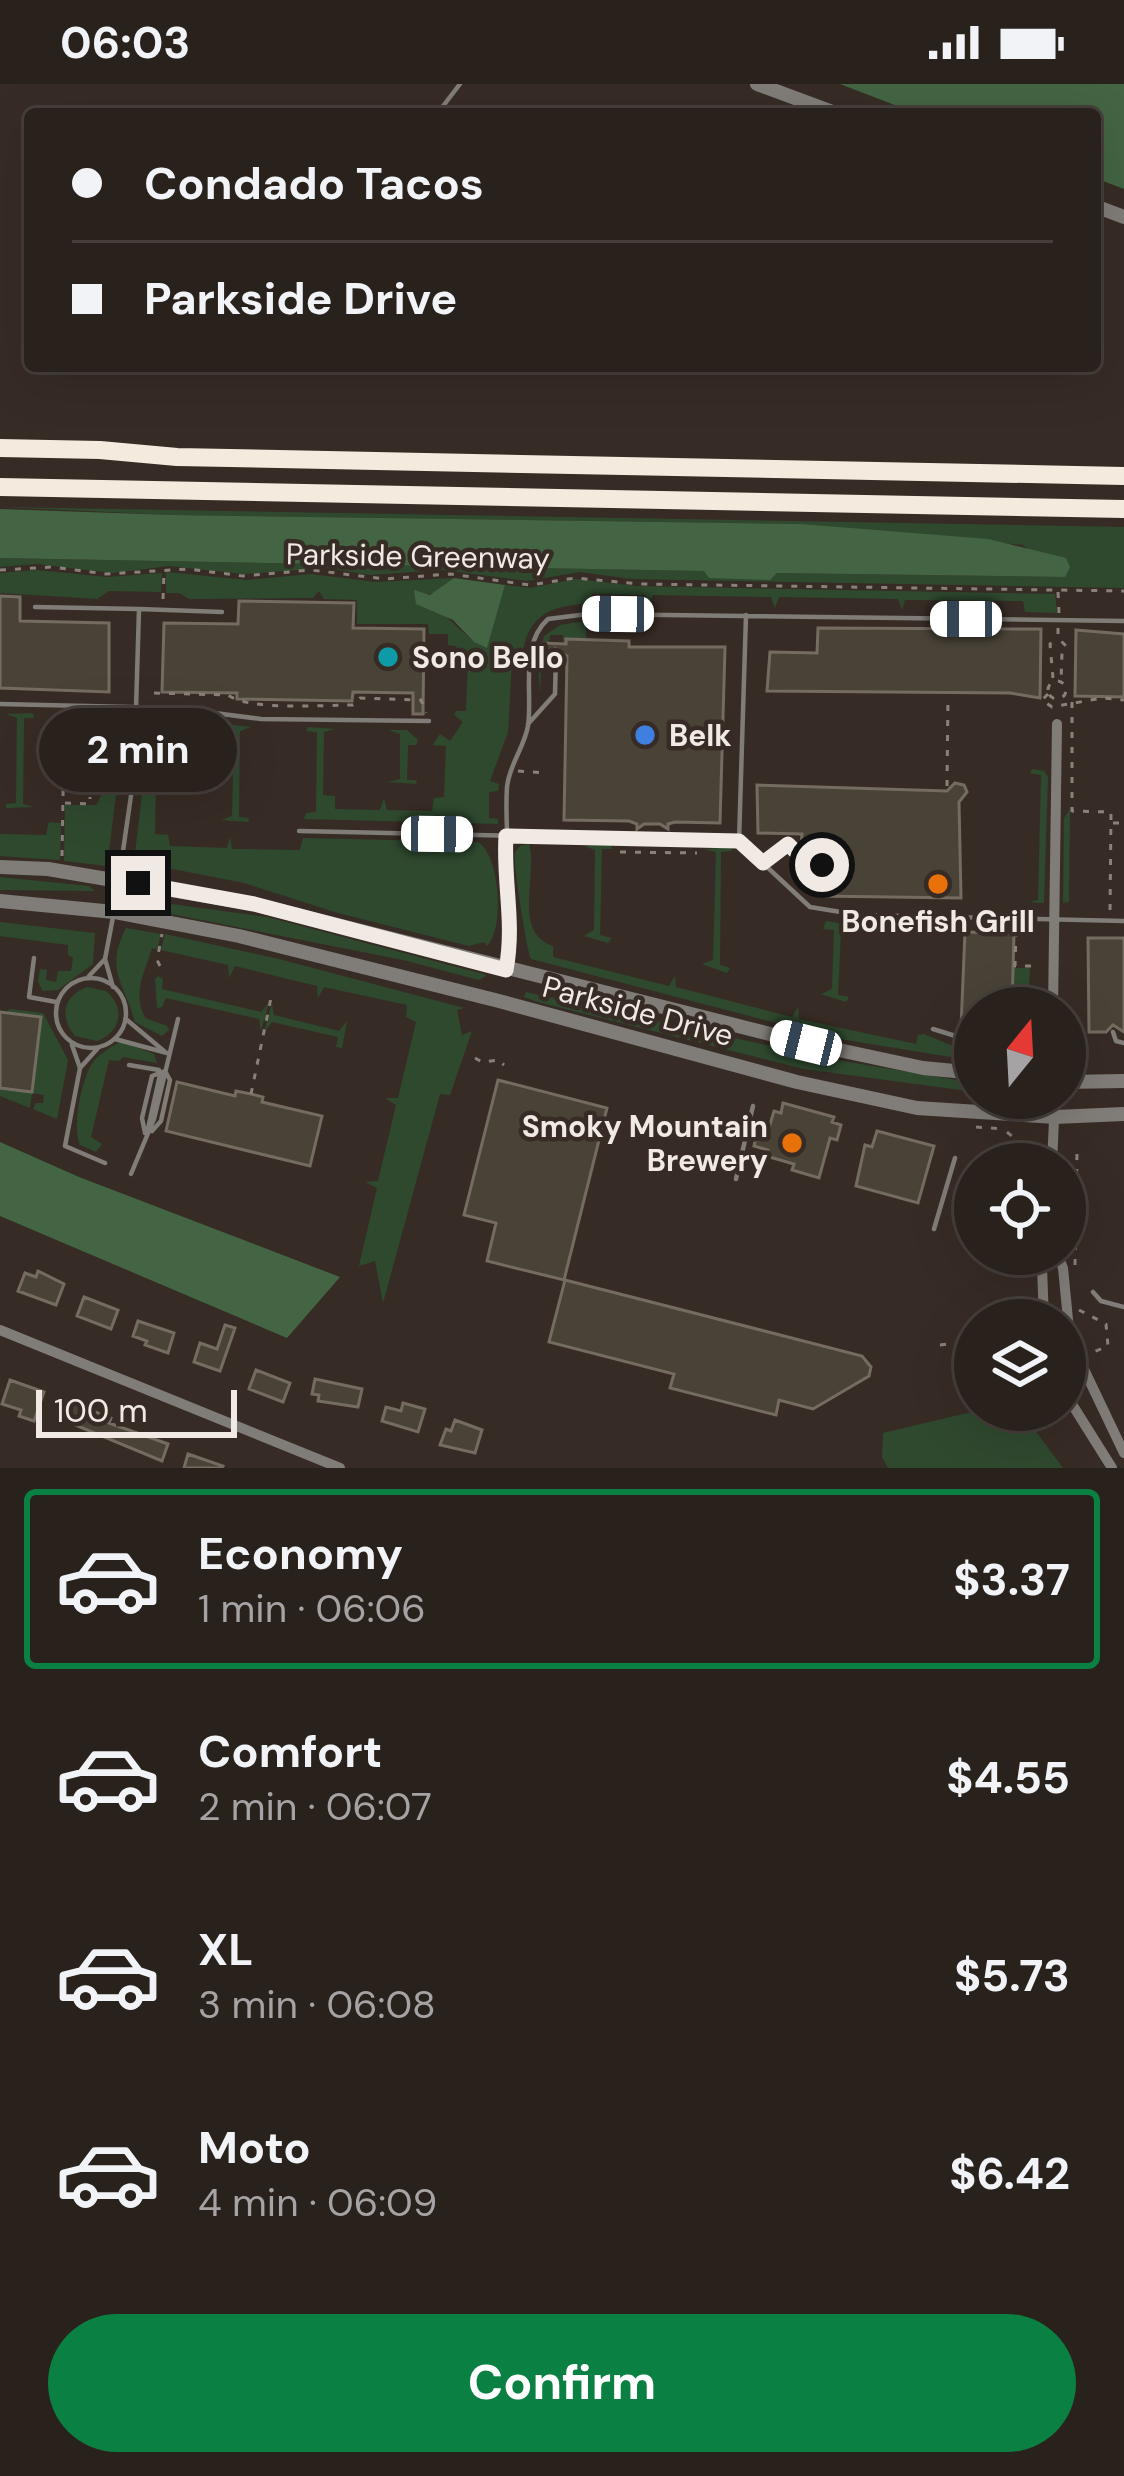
<!DOCTYPE html>
<html lang="en">
<head>
<meta charset="utf-8">
<style>
	body { margin:0; font-family:"DM Sans",sans-serif; background:#312925; color:#f1f3f6; height:100vh; display:flex; flex-direction:column; font-size:45px; white-space:nowrap }
	* { box-sizing:border-box; margin:0 }
	p { font-size:39px; color:#a5a3a3 }
	.icon { flex:none; width:66px; height:66px; fill:none; stroke:currentColor; stroke-width:2; stroke-linecap:round; stroke-linejoin:round }
	.map { position:relative; height:1384px; overflow:hidden }
	.drawer { display:flex; flex-direction:column; background:#29211c; flex:1 }
	.drawer>* { flex:none }
	.top-card { position:absolute; left:24px; top:24px; width:1077px; height:264px; border-radius:12px; box-shadow:0 12px 48px #0002,0 0 0 3px #453e3b; display:grid; align-content:center; height:264px; padding:0 48px; background:#29211c }
	.needle { width:78px; rotate:18deg }
	.buttons { position:absolute; left:954px; top:903px; display:grid; gap:24px }
	.buttons a { display:grid; place-items:center; width:132px; height:132px; border-radius:50%; background:#29211c; box-shadow:0 12px 48px #0002,0 0 0 3px #453e3b; font-size:60px }
	.scale { position:absolute; left:36px; bottom:30px; width:201px; box-sizing:border-box; padding-left:12px; border:6px solid #f0e9e4; border-top:0; font-size:33px; line-height:42px; white-space:nowrap; color:#f0e9e4; -webkit-text-stroke:9px #372c25; paint-order:stroke }
	.end { position:absolute; width:54px; height:54px; margin:-27px; border:15px solid #f0e9e4; background:#111; box-shadow:0 0 0 6px #111 }
	.from { border-radius:50% }
	.bubble { position:absolute; height:84px; border-radius:42px; background:#29211c; box-shadow:0 12px 48px #0002,0 0 0 3px #453e3b; font-size:39px; font-weight:700; line-height:84px; text-align:center }
	.car { position:absolute; width:36px; height:72px; margin:-36px -18px; border-radius:15px; box-shadow:0 0 9px 3px #0007; background:linear-gradient(#fff 24%,#345 0 40%,#fff 0 76%,#345 0 86%,#fff 0) }
	.top-card b { display:flex; align-items:center; gap:42px; height:114px; font-size:45px }
	.top-card b+b { border-top:3px solid #453e3b }
	.top-card i { width:30px; height:30px; background:#f1f3f6 }
	ul { padding:21px 0 0; list-style:none }
	li { display:flex; align-items:center; gap:36px; height:180px; margin:0 24px 18px; padding:0 24px; border:6px solid transparent; border-radius:12px }
	li div { flex:1 }
	li b { display:block; font-size:45px }
	li em { font-style:normal; font-weight:700 }
	li.selected { border-color:#0b8043 }
	li>.icon { width:108px; height:108px; stroke-width:1.5 }
	.action { display:flex; gap:24px; margin-top:auto; padding:24px 48px }
	.action a { flex:1; height:138px; border-radius:72px; background:#0b8043; color:#fff; font-size:48px; font-weight:700; line-height:138px; text-align:center }
	.status { display:flex; justify-content:space-between; align-items:center; height:84px; padding:0 60px; background:#29211c; direction:ltr }
	.status svg { height:33px; fill:currentColor }
	.map>svg:first-child { display:block }
</style>
</head>
<body>
<div class="status"><b>06:03</b><svg viewBox="0 0 49 12"><path d="M0 12V9h3v3zM5 12V6h3v6zM10 12V3h3v9zM15 12V0h3v12zM26 1h20v11H26zM47 4h2v5h-2z"/></svg></div>
<div class="map">
<svg width="1124" height="1384" viewBox="0 0 1124 1384">
	<rect width="100%" height="100%" fill="#372c25"/>
	<path fill="#2f492f" d="M0,423L1124,443V504L632,495L580,488L527,497L443,486L370,491L326,484L244,490L169,482L113,489L36,480L0,483V474L705,487L770,496L777,489L1064,493L1023,461L801,440L173,431Z
		M36,486L107,493L162,489L161,508L109,507L97,515L0,509V489Z
		M166,488L247,496L311,490L376,498L454,494L436,509L422,511L474,558L487,563L505,501L530,504L576,495L636,502L1055,510L1057,529L1025,528L1023,517L905,516L902,526L898,515L779,513L775,524L771,513L653,511L648,522L645,511L592,510L589,520C548,521 525,533 522,577H512L508,648L490,697L499,700L498,707L489,708V734L498,735V740L304,735L306,729L316,728L317,648L306,647L308,643L335,645L324,648L323,711L335,712V725L380,726L384,714L387,726L432,727L434,714L444,713L446,662L433,661L440,650L450,657L463,638L454,631L456,627H466L468,576L457,575L456,562L448,561V550H429L428,540H357V516L324,515L319,507L313,514L189,515L179,509H166Z
		M586,537V555H567L563,559V551H550L549,559H542L540,610L538,578L544,552L560,541Z
		M33,629L34,634H24L23,720L34,723L6,724V720L16,719L17,634L6,630Z
		M66,630L115,631L125,641L107,782L64,777L65,721H96L105,704L87,656L88,639L66,638Z
		M158,634L168,635V643L157,645L155,750L168,751L170,762L227,764L230,753L232,765L300,766L303,754L478,758C500,771 505,844 487,862L484,858L469,862L338,829L244,799L142,779L135,769L150,643Z
		M224,640L251,643L240,647L239,733L249,734L248,738L221,736L232,732L234,647L223,645Z
		M389,646H407L418,656L416,661H408L407,696H417L416,700L388,698L400,695V650Z
		M1032,685L1044,687L1048,693L1044,819L1029,818L1038,816L1041,691L1030,689Z
		M1070,725L1069,818L1063,819L1064,734Z
		M49,738L61,739L60,776L0,772V750L46,751Z
		M529,760C538,791 512,849 553,862V873L669,902L675,892L676,903L792,933L798,923L799,935L916,960L918,951L924,950L953,962L975,964V977L834,954L531,875C527,867 513,780 515,771C515,767 518,765 520,762Z
		M611,761L612,765H602L600,851L612,854L608,859L584,852L594,846L595,766L584,762Z
		M732,763L731,767L721,768L720,881L730,884L727,889L702,880L713,876L716,768L704,765Z
		M0,793L89,802L95,807L0,806Z
		M142,816L267,833L487,891L479,896L403,876L146,825L139,820Z
		M826,837L850,841L849,846L841,847L838,911L849,913L846,918L821,910L832,905L834,846L823,845Z
		M0,838L95,849L93,880L58,906L43,907L38,898L40,885L47,886L46,896L56,898L58,887H71L73,874L68,871V861L0,852Z
		M126,844L161,850L157,865L152,864C145,889 132,907 145,934L167,942L169,946L162,952L135,938C125,899 104,887 126,844Z
		M165,850L279,875L464,924L457,926L462,951L472,947L450,1011L440,1010L383,1219L375,1177L359,1182L377,1104L365,1098L378,1097L396,1021L385,1014H398L416,938L406,933L407,921L324,903L318,914L317,902L235,882L229,894L228,881L161,866Z
		M1013,884H1030L1028,924H1012Z
		M158,892L163,895L162,905L261,928L269,918L261,947L259,935L166,914L162,923L157,924L155,895Z
		M87,903L106,907C126,924 121,948 97,957L75,952C59,933 63,912 87,903Z
		M526,908L830,975L975,999V1008L804,985L538,918L524,913Z
		M272,919L274,931L339,947L347,937L342,964L336,963L338,953L272,938L264,948Z
		M9,925L43,929L68,976L57,1035L33,1025L36,1019H43L44,1011L32,1009L30,1024L0,1012V1004L32,1007L41,934L8,929Z
		M121,957L154,970L157,979L123,973L119,977L109,976L91,1053L102,1060L96,1068L80,1061C72,1043 81,1001 90,983C96,971 110,964 121,957Z
		M980,1326H1020L1063,1384H888L882,1373L883,1349Z"/>
	<path fill="#436543" d="M840,0H1124V105L1095,94V30H918Z
		M0,425L173,431L801,440L988,455L1066,474L1070,483L1065,493L777,489L770,496L709,494L704,487L0,474Z
		M454,494L505,501L487,564L474,558L453,536L416,520L414,506L430,511Z
		M0,1058L79,1093L340,1193L287,1254L0,1132Z"/>
	<path fill="#494237" stroke="#746c61" stroke-width="3" d="M0,512L20,513V537L109,539V608L0,604Z
		M239,517L354,519L353,544L424,545L423,630H413V609L353,608L352,617L237,615V609L162,608L164,539L238,540Z
		M818,544L1041,545L1040,614L1010,609L767,607L770,568L817,569Z
		M1076,546L1124,550V613L1075,612Z
		M566,555L629,557V563H725L720,739L675,738L668,740V745L660,740H644L637,745V740L629,737L564,736L567,572L555,564L549,571H542V559L566,560Z
		M65,656L114,657V704L65,703Z
		M955,699L964,701L967,708L959,718L961,814L819,812L822,788L829,781L822,774V764H801L802,750L758,749L757,701L947,707Z
		M965,848L1014,849L1012,924H975V944L961,943Z
		M1088,854H1124V948L1113,941L1106,948H1089Z
		M0,928L41,933L32,1008L0,1004Z
		M498,996L607,1024L564,1196L487,1177L496,1139L464,1131Z
		M177,998L235,1012L236,1007L251,1010L263,1013L262,1018L322,1032L310,1082L166,1047Z
		M783,1019L834,1033L832,1038L841,1041L837,1056L830,1054L819,1094L792,1086L794,1080L766,1072L768,1066L754,1062L759,1041L769,1044L774,1027L781,1029Z
		M877,1047L934,1062L918,1119L856,1102L865,1061L872,1063Z
		M38,1187L64,1200L56,1221L18,1207L25,1189L36,1193Z
		M565,1196L862,1272L871,1283L869,1292L813,1325L779,1316L776,1331L670,1304L674,1290L549,1258Z
		M84,1213L118,1226L111,1245L77,1232Z
		M138,1237L174,1249L168,1269L145,1261L147,1257L133,1252Z
		M225,1241L235,1244L220,1287L194,1278L200,1259L217,1265Z
		M256,1286L290,1299L283,1318L249,1305Z
		M315,1295L362,1305L358,1323L318,1317L319,1311L312,1310Z
		M10,1296L44,1308L34,1337L19,1332L21,1326L2,1320Z
		M70,1318L111,1334L109,1339L168,1360L162,1377L63,1336Z
		M403,1319L425,1325L418,1348L382,1337L386,1323L401,1327Z
		M455,1336L482,1346L475,1369L440,1361L446,1345L451,1347Z
		M188,1370L223,1382L222,1384H184Z"/>
	<g fill="none" stroke-linecap="round" stroke-linejoin="round">
		<path stroke="#8a817b" stroke-width="3" stroke-dasharray="6 9" stroke-linecap="butt" d="M0,486L53,483L106,490L188,485L243,492L311,486L385,495L450,490L530,501L575,494L640,500L1124,507
			M1058,508L1059,529
			M163,515L164,488
			M1058,544V554L1066,562L1062,569L1061,597
			M1053,594L1050,560L1057,554
			M1048 606a9 9 0 1 1 18 0a9 9 0 1 1-18 0Z
			M154,609L228,611C249,627 324,621 353,621L360,614L421,616L426,629
			M1048,610L1042,616L1052,623L1102,614L1124,616
			M1072,618V727L1111,728L1110,830
			M518,687L546,689
			M947,702L948,612
			M65,719L90,720V713
			M1113,739H1124
			M620,768L697,769
			M62,772L64,656
			M1016,847L1015,882H1033
			M160,882L157,876L162,850
			M475,974L482,978L498,976L504,981
			M251,1010L272,909
			M976,1043L1006,1045
			M1007,1048L1030,1067
			M1028,1070L1029,1080
			M1075,1181L1077,1068
			M1079,1226L1106,1240L1108,1262L1089,1270
			M940,1261L975,1257"/>
		<path stroke="#807c77" stroke-width="4.5" d="M437,30L460,0
			M35,523L139,525L134,691L115,822
			M139,525L222,528
			M0,620L175,624L261,635L429,637
			M528,640L555,610L556,571
			M44,645H80
			M299,747L739,757L810,823L859,831L1124,837
			M739,757L746,531
			M763,779L788,760L806,778L822,781
			M34,874L29,913L56,918
			M507,880C518,822 503,762 507,703C509,681 524,664 528,642C533,608 519,561 548,535L588,530L1124,537
			M89,892L105,875
			M56 929a35 35 0 1 1 70 0a35 35 0 1 1-70 0Z
			M113,903L105,875L113,833
			M127,936L164,967
			M933,945L962,954
			M1113,948L1116,957L1124,959
			M115,955L167,969
			M72,961L80,984
			M98,964L80,984L65,1062L105,1079
			M129,981L159,986
			M152,1047L161,1037L170,996L165,987
			M145,1049L142,1034L152,992L165,987
			M147,1049L160,991
			M131,1090L154,1035L178,935
			M736,1095L753,1022
			M934,1145L955,1074
			M1093,1208L1101,1217L1124,1223"/>
		<path stroke="#807c77" stroke-width="10" d="M1053,924L1057,640
			M1052,1080L1055,1014
			M1057,1170L1063,1184L1070,1256L1124,1369
			M1044,1236L1042,1183L1048,1170
			M0,1246L340,1384
			M1065,1309L1112,1384"/>
		<path stroke="#807c77" stroke-width="14" d="M757,0L838,30
			M1095,122L1124,133
			M0,783L48,785L254,820L806,959L923,984L975,989
			M0,817L114,828L239,852L499,917L797,998L917,1024L1055,1033L1124,1030
			M1065,998L1124,997"/>
		<path stroke="#f4eadd" stroke-width="18" d="M0,364L100,366L177,373L1124,392
			M0,403L1124,425"/>
	</g>
	<g fill="none" stroke-linecap="round" stroke-linejoin="round">
		<path stroke="#f0e9e4" stroke-width="15" d="M138,799L254,820L506,886C515,838 503,798 506,752L739,757L763,779L788,760L806,778L822,781"/>
	</g>
	<circle fill="#0f9aa8" stroke="#372c25" stroke-width="4.5" cx="388" cy="573" r="12"/>
	<circle fill="#3f7fe0" stroke="#372c25" stroke-width="4.5" cx="645" cy="651" r="12"/>
	<g fill="#e8710a" stroke="#372c25" stroke-width="4.5">
		<circle cx="938" cy="800" r="12"/>
		<circle cx="792" cy="1059" r="12"/>
	</g>
	<g text-anchor="middle" dominant-baseline="central" stroke-width="9" stroke-linejoin="round" paint-order="stroke">
		<g font-size="30" fill="#f0e9e4" stroke="#372c25">
			<text transform="translate(418 472) rotate(1)">Parkside Greenway</text>
			<text transform="translate(638 927) rotate(15)">Parkside Drive</text>
		</g>
		<g font-size="30" font-weight="bold" fill="#f0e9e4" stroke="#372c25" text-anchor="start">
			<text x="412" y="573">Sono Bello</text>
			<text x="669" y="651">Belk</text>
			<text x="938" y="837" text-anchor="middle">Bonefish Grill</text>
			<text x="768" y="1042" text-anchor="end">Smoky Mountain<tspan x="768" dy="34">Brewery</tspan></text>
		</g>
	</g>
</svg>
<div class="buttons">
<a><svg class="needle" viewBox="-14 -14 28 28"><path d="M0-13l5 13h-10z" fill="#e53935"/><path d="M0 13l5-13h-10z" fill="#a5a3a3"/></svg></a>
<a><svg class="icon" aria-label="locate" viewBox="0 0 24 24"><circle cx="12" cy="12" r="6"/><path d="M12 2v4M12 18v4M2 12h4M18 12h4"/></svg></a>
<a><svg class="icon" aria-label="layers" viewBox="0 0 24 24"><path d="M12 4l9 5-9 5-9-5zM3 14l9 5 9-5"/></svg></a>
</div>
<div class="scale">100 m</div>
<i class="end from" style="left:822px;top:781px"></i>
<i class="end" style="left:138px;top:799px"></i>
<div class="bubble" style="left:39px;top:624px;width:198px">2 min</div>
<i class="car" style="left:618px;top:530px;rotate:271deg"></i>
<i class="car" style="left:966px;top:535px;rotate:270deg"></i>
<i class="car" style="left:437px;top:750px;rotate:91deg"></i>
<i class="car" style="left:806px;top:959px;rotate:284deg"></i>
<div class="top-card">
<b><i class="from"></i>Condado Tacos</b>
<b><i></i>Parkside Drive</b>
</div>
</div>
<section class="drawer">
<ul>
<li class="selected"><svg class="icon" aria-label="car" viewBox="0 0 24 24"><path d="M5 17H2v-5l4-1 3-4h7l3 4 3 1v5h-3M9 17h6M6 11h13"/><circle cx="7" cy="17" r="2"/><circle cx="17" cy="17" r="2"/></svg><div><b>Economy</b><p>1 min · 06:06</p></div><em>$3.37</em></li>
<li><svg class="icon" aria-label="car" viewBox="0 0 24 24"><path d="M5 17H2v-5l4-1 3-4h7l3 4 3 1v5h-3M9 17h6M6 11h13"/><circle cx="7" cy="17" r="2"/><circle cx="17" cy="17" r="2"/></svg><div><b>Comfort</b><p>2 min · 06:07</p></div><em>$4.55</em></li>
<li><svg class="icon" aria-label="car" viewBox="0 0 24 24"><path d="M5 17H2v-5l4-1 3-4h7l3 4 3 1v5h-3M9 17h6M6 11h13"/><circle cx="7" cy="17" r="2"/><circle cx="17" cy="17" r="2"/></svg><div><b>XL</b><p>3 min · 06:08</p></div><em>$5.73</em></li>
<li><svg class="icon" aria-label="car" viewBox="0 0 24 24"><path d="M5 17H2v-5l4-1 3-4h7l3 4 3 1v5h-3M9 17h6M6 11h13"/><circle cx="7" cy="17" r="2"/><circle cx="17" cy="17" r="2"/></svg><div><b>Moto</b><p>4 min · 06:09</p></div><em>$6.42</em></li>
</ul>
<div class="action"><a>Confirm</a></div>
</section>
</body>
</html>
